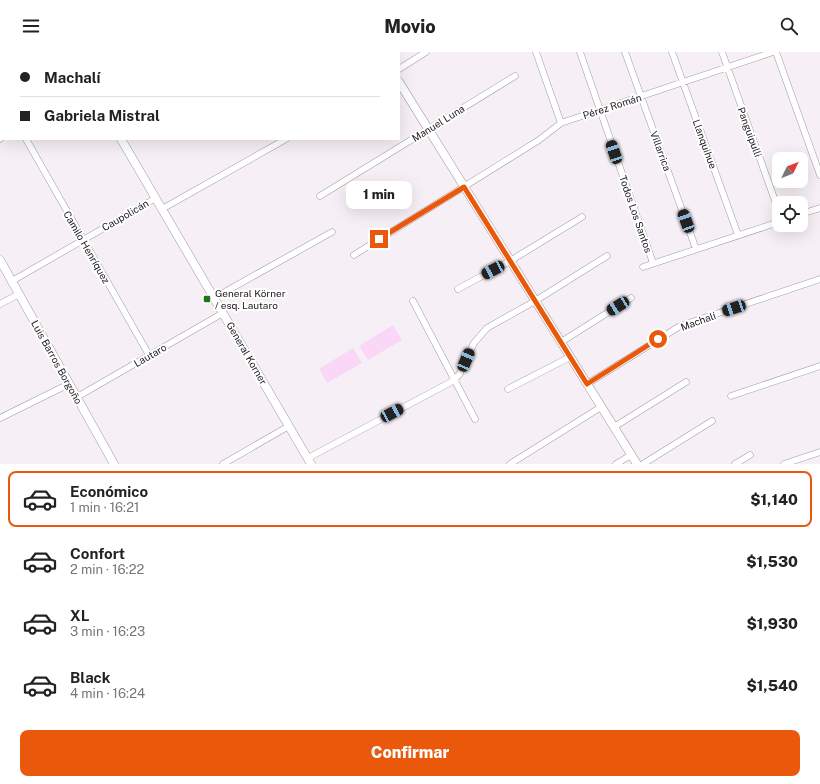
<!DOCTYPE html>
<html lang="es">
<head>
<meta charset="utf-8">
<style>
	body { margin:0; font-family:"Public Sans",sans-serif; background:#f6f6f6; color:#222; height:100vh; display:flex; flex-direction:column; font-size:15px; white-space:nowrap }
	* { box-sizing:border-box; margin:0 }
	p { font-size:13px; color:#767676 }
	.icon { flex:none; width:22px; height:22px; fill:none; stroke:currentColor; stroke-width:2; stroke-linecap:round; stroke-linejoin:round }
	.map { position:relative; height:412px; overflow:hidden }
	.side { display:flex; flex-direction:column; background:#fff; flex:1 }
	.side>* { flex:none }
	.guide { position:absolute; left:0px; top:0px; width:400px; height:88px; box-shadow:0 4px 16px #0002; display:grid; align-content:center; height:88px; padding:0 20px; background:#fff }
	.needle { width:26px; rotate:47deg }
	.controls { position:absolute; left:772px; top:100px; display:grid; gap:8px }
	.controls a { display:grid; place-items:center; width:36px; height:36px; border-radius:8px; background:#fff; box-shadow:0 4px 16px #0002; font-size:20px }
	.end { position:absolute; width:18px; height:18px; margin:-9px; border:5px solid #ea580c; background:#fff; box-shadow:0 0 0 2px #fff }
	.from { border-radius:50% }
	.bubble { position:absolute; height:28px; border-radius:8px; background:#fff; box-shadow:0 4px 16px #0002; font-size:13px; font-weight:800; line-height:28px; text-align:center }
	.car { position:absolute; width:12px; height:24px; margin:-12px -6px; border-radius:5px; box-shadow:0 0 3px 1px #0007; background:linear-gradient(#222 24%,#8ab4d8 0 40%,#222 0 76%,#8ab4d8 0 86%,#222 0) }
	.guide b { display:flex; align-items:center; gap:14px; height:38px; font-size:15px }
	.guide b+b { border-top:1px solid #e0e0e0 }
	.guide i { width:10px; height:10px; background:#222 }
	ul { padding:7px 0 0; list-style:none }
	li { display:flex; align-items:center; gap:12px; height:56px; margin:0 8px 6px; padding:0 12px; border:2px solid transparent; border-radius:8px }
	li div { flex:1 }
	li b { display:block; font-size:15px }
	li em { font-style:normal; font-weight:800 }
	li.active { border-color:#ea580c }
	li>.icon { width:36px; height:36px; stroke-width:1.5 }
	.primary-button { display:flex; gap:8px; margin-top:auto; padding:8px 20px }
	.primary-button a { flex:1; height:46px; border-radius:8px; background:#ea580c; color:#fff; font-size:16px; font-weight:800; line-height:46px; text-align:center }
	header { display:flex; justify-content:space-between; align-items:center; height:52px; padding:0 20px; background:#fff; font-size:18px; font-weight:800 }
	.map>svg:first-child { display:block }
</style>
</head>
<body>
<header><svg class="icon" aria-label="menu" viewBox="0 0 24 24"><path d="M4 6h16M4 12h16M4 18h16"/></svg>Movio<svg class="icon" aria-label="search" viewBox="0 0 24 24"><circle cx="10" cy="10" r="6"/><path d="M15 15l6 6"/></svg></header>
<div class="map">
<svg width="820" height="412" viewBox="0 0 820 412">
	<rect width="100%" height="100%" fill="#f6eff5"/>
	<path fill="#fad7f6" d="M393,273L402,288L368,308L359,294Z
		M353,296L362,311L327,331L319,317Z"/>
	<g fill="none" stroke-linecap="round" stroke-linejoin="round">
		<defs>
			<path id="minor" d="M284,0L285,1
				M536,0L561,71
				M580,0L653,211
				M625,0L696,197
				M672,0L738,183
				M722,0L779,160
				M776,0L820,123
				M230,1L231,0
				M309,1L310,0
				M399,17L426,0
				M0,42L1,44
				M0,87L1,86
				M26,87L149,303
				M320,144L515,24
				M162,157L286,87
				M801,162L820,156
				M354,203L539,88L561,71L773,0
				M643,215L779,170
				M12,229L156,146
				M458,237L510,209L582,165
				M214,246L332,180
				M413,249L475,367
				M0,252L19,242
				M561,290L631,246
				M587,332L680,274L820,227
				M508,337L570,305
				M731,344L820,314
				M77,345L223,261
				M0,366L69,332
				M614,375L686,330
				M308,406L451,330L459,323L474,291L487,276L535,249L607,204
				M223,412L289,374
				M510,412L601,355
				M616,412L631,403
				M643,412L712,369
				M735,412L750,403
				M784,412L820,400"/>
			<path id="tertiary" d="M70,0V1
				M380,0L381,1
				M399,30L637,412
				M121,87L311,412
				M0,208L114,412"/>
		</defs>
		<use href="#minor" stroke="#a29ca1" stroke-width="7"/>
		<use href="#tertiary" stroke="#a29ca1" stroke-width="9"/>
		<use href="#minor" stroke="#fff" stroke-width="6"/>
		<use href="#tertiary" stroke="#fff" stroke-width="8"/>
	</g>
	<g fill="none" stroke-linecap="round" stroke-linejoin="round">
		<path stroke="#ea580c" stroke-width="5" d="M379,187L464,135L587,332L658,287"/>
	</g>
	<rect fill="#22741d" stroke="#fff" stroke-width="1.5" x="203" y="243" width="8" height="8" rx="2"/>
	<g text-anchor="middle" dominant-baseline="central" stroke-width="4" stroke-linejoin="round" paint-order="stroke">
		<g font-size="10" fill="#222022" stroke="#fff">
			<text transform="translate(612 54) rotate(-18)">Pérez Román</text>
			<text transform="translate(438 71) rotate(-32)">Manuel Luna</text>
			<text transform="translate(750 80) rotate(70)">Panguipulli</text>
			<text transform="translate(705 92) rotate(70)">Llanquihue</text>
			<text transform="translate(661 99) rotate(70)">Villarrica</text>
			<text transform="translate(636 162) rotate(71)">Todos Los Santos</text>
			<text transform="translate(125 163) rotate(-30)">Caupolicán</text>
			<text transform="translate(87 195) rotate(60)">Camilo Henríquez</text>
			<text transform="translate(698 269) rotate(-20)">Machalí</text>
			<text transform="translate(247 301) rotate(60)">General Korner</text>
			<text transform="translate(150 303) rotate(-30)">Lautaro</text>
			<text transform="translate(57 310) rotate(61)">Luis Barros Borgoño</text>
		</g>
		<g font-size="10" fill="#222022" stroke="#fff" text-anchor="start">
			<text x="215" y="241">General Körner<tspan x="215" dy="12">/ esq. Lautaro</tspan></text>
		</g>
	</g>
</svg>
<div class="controls">
<a><svg class="needle" viewBox="-14 -14 28 28"><path d="M0-13l5 13h-10z" fill="#e53935"/><path d="M0 13l5-13h-10z" fill="#767676"/></svg></a>
<a><svg class="icon" aria-label="locate" viewBox="0 0 24 24"><circle cx="12" cy="12" r="6"/><path d="M12 2v4M12 18v4M2 12h4M18 12h4"/></svg></a>
</div>
<i class="end from" style="left:658px;top:287px"></i>
<i class="end" style="left:379px;top:187px"></i>
<div class="bubble" style="left:346px;top:129px;width:66px">1 min</div>
<i class="car" style="left:614px;top:100px;rotate:341deg"></i>
<i class="car" style="left:686px;top:169px;rotate:340deg"></i>
<i class="car" style="left:493px;top:218px;rotate:242deg"></i>
<i class="car" style="left:618px;top:254px;rotate:238deg"></i>
<i class="car" style="left:734px;top:256px;rotate:252deg"></i>
<i class="car" style="left:466px;top:308px;rotate:23deg"></i>
<i class="car" style="left:392px;top:361px;rotate:62deg"></i>
<div class="guide">
<b><i class="from"></i>Machalí</b>
<b><i></i>Gabriela Mistral</b>
</div>
</div>
<section class="side">
<ul>
<li class="active"><svg class="icon" aria-label="car" viewBox="0 0 24 24"><path d="M5 17H2v-5l4-1 3-4h7l3 4 3 1v5h-3M9 17h6M6 11h13"/><circle cx="7" cy="17" r="2"/><circle cx="17" cy="17" r="2"/></svg><div><b>Económico</b><p>1 min · 16:21</p></div><em>$1,140</em></li>
<li><svg class="icon" aria-label="car" viewBox="0 0 24 24"><path d="M5 17H2v-5l4-1 3-4h7l3 4 3 1v5h-3M9 17h6M6 11h13"/><circle cx="7" cy="17" r="2"/><circle cx="17" cy="17" r="2"/></svg><div><b>Confort</b><p>2 min · 16:22</p></div><em>$1,530</em></li>
<li><svg class="icon" aria-label="car" viewBox="0 0 24 24"><path d="M5 17H2v-5l4-1 3-4h7l3 4 3 1v5h-3M9 17h6M6 11h13"/><circle cx="7" cy="17" r="2"/><circle cx="17" cy="17" r="2"/></svg><div><b>XL</b><p>3 min · 16:23</p></div><em>$1,930</em></li>
<li><svg class="icon" aria-label="car" viewBox="0 0 24 24"><path d="M5 17H2v-5l4-1 3-4h7l3 4 3 1v5h-3M9 17h6M6 11h13"/><circle cx="7" cy="17" r="2"/><circle cx="17" cy="17" r="2"/></svg><div><b>Black</b><p>4 min · 16:24</p></div><em>$1,540</em></li>
</ul>
<div class="primary-button"><a>Confirmar</a></div>
</section>
</body>
</html>
